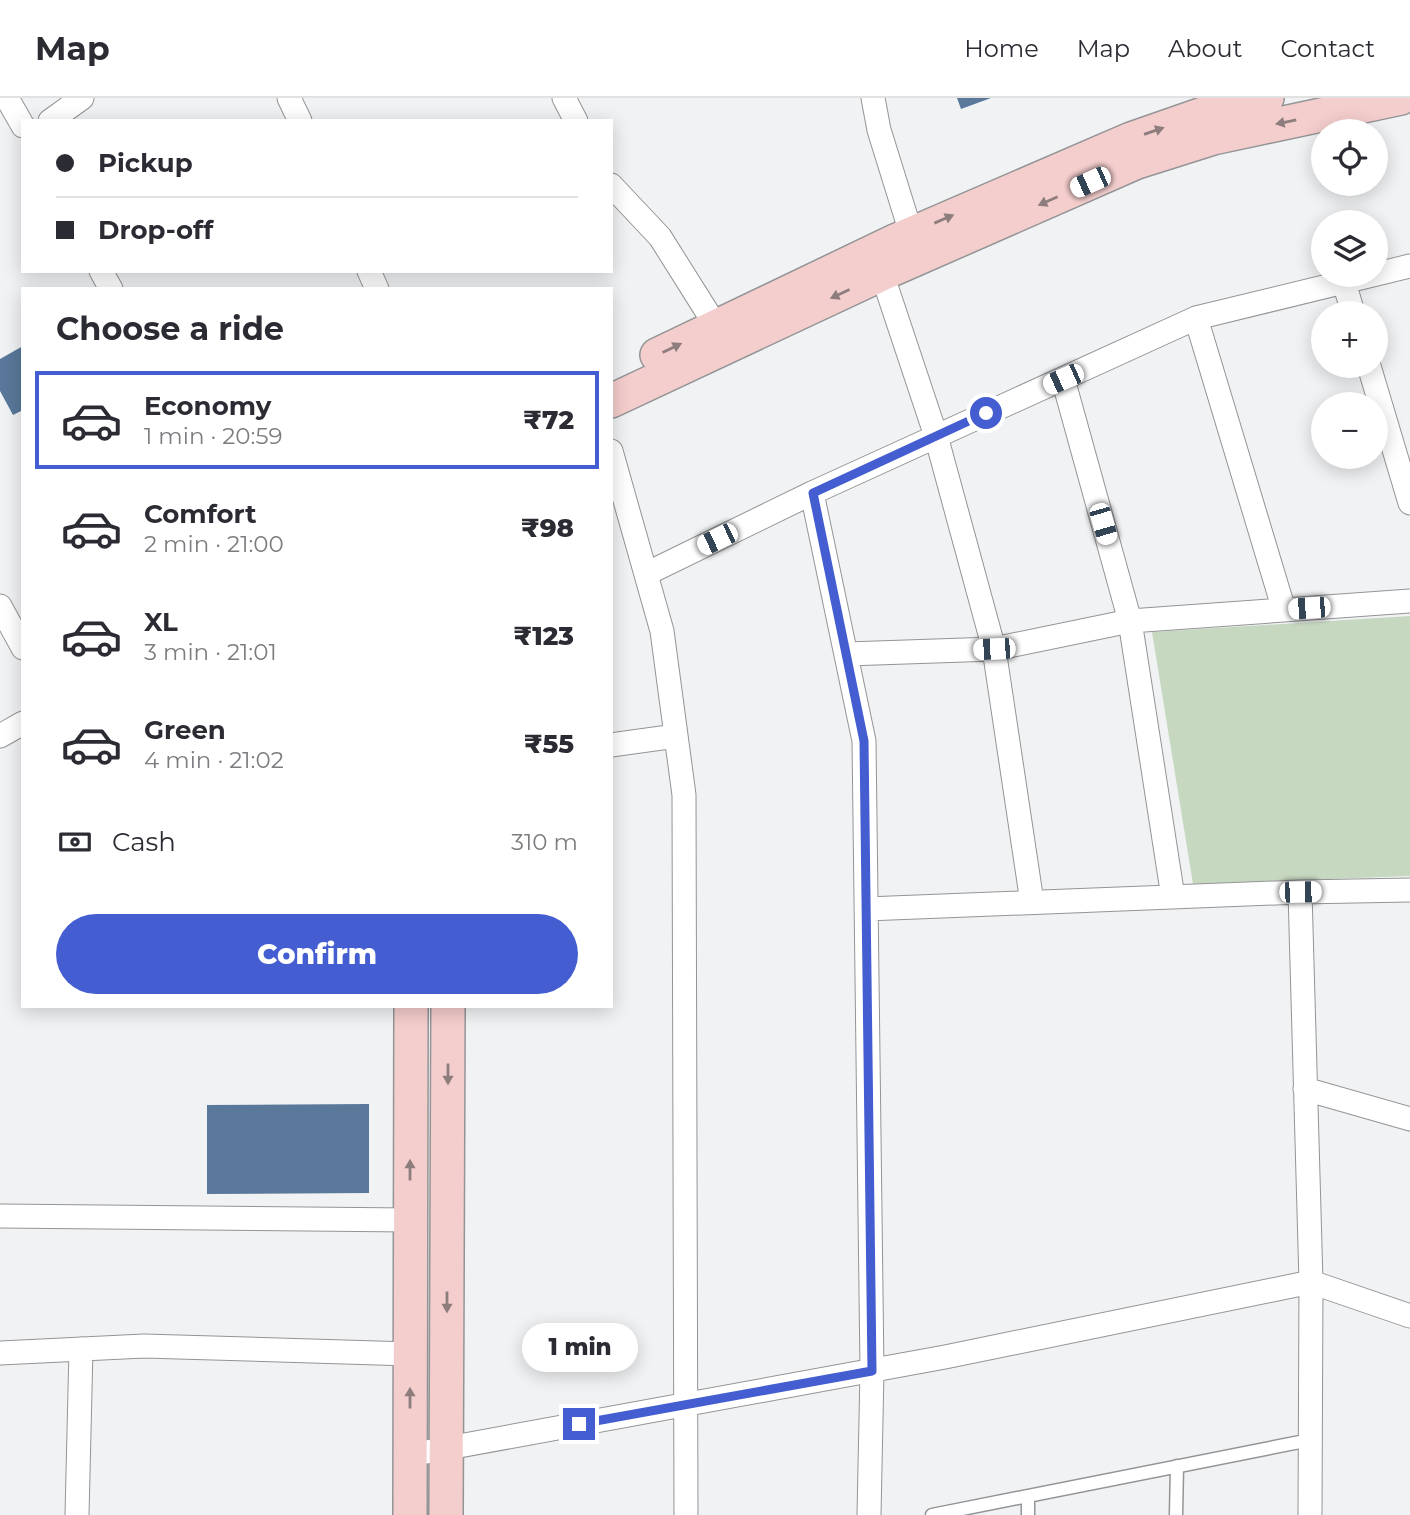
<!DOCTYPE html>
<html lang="en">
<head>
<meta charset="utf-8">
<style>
	body { margin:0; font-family:Montserrat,sans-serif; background:#f7f7f7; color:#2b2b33; height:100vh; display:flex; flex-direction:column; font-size:26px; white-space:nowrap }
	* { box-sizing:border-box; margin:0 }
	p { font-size:23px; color:#7c7c81 }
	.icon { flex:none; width:38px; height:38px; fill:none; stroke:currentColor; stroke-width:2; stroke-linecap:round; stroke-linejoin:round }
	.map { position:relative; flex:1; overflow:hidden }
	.panel { position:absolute; left:21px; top:189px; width:592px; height:721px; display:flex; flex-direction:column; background:#fff; border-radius:0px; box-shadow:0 4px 18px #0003 }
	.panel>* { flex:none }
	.top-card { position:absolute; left:21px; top:21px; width:592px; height:154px; border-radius:0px; box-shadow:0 4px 18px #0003; display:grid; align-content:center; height:154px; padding:0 35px; background:#fff }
	.fabs { position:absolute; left:1311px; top:21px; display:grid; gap:14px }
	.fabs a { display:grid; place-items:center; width:77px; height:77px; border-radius:50%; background:#fff; box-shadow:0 4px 18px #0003; font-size:35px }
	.end { position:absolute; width:32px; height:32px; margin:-16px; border:9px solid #445dd1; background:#fff; box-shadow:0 0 0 4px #fff }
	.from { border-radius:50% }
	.bubble { position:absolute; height:49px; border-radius:24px; background:#fff; box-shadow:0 4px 18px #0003; font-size:23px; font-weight:800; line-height:49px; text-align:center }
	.car { position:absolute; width:21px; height:42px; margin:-21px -10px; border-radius:9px; box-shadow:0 0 5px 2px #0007; background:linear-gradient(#fff 24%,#345 0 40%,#fff 0 76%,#345 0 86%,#fff 0) }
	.top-card b { display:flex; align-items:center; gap:24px; height:66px; font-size:26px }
	.top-card b+b { border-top:2px solid #e1e1e2 }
	.top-card i { width:18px; height:18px; background:#2b2b33 }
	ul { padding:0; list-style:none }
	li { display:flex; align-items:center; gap:21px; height:98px; margin:0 14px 10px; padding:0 21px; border:4px solid transparent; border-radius:0px }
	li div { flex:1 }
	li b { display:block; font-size:26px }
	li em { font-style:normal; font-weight:800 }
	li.selected { border-color:#445dd1 }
	li>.icon { width:63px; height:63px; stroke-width:1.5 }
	h2 { padding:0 35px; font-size:32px; line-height:84px }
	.pay { display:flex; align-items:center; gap:18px; height:77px; padding:0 35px; font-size:26px }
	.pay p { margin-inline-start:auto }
	.cta { display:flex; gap:14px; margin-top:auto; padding:14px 35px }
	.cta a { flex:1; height:80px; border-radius:42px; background:#445dd1; color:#fff; font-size:28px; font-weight:800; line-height:80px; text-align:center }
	header { display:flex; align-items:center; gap:42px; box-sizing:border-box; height:98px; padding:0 35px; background:#fff; border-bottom:2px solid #e1e1e2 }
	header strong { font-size:33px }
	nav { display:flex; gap:38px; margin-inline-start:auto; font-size:24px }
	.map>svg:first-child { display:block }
</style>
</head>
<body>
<header>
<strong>Map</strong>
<nav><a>Home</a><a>Map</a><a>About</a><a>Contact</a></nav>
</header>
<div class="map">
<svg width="1410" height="1417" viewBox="0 0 1410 1417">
	<rect width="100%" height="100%" fill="#f1f2f4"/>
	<path fill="#c7d8c0" d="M1410,518V778L1193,786L1152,534Z"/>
	<path fill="#59789a" d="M957,0H991L961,11Z
		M23,248V312L13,317L0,293V261Z
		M369,1006V1095L207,1096V1007Z"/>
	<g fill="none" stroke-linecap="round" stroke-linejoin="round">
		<defs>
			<path id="lane" d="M932,1417L1310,1342
				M1028,1417V1398
				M1176,1417L1177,1368"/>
			<path id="street" d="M7,0L23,28
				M289,0L300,23
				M564,0L576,23
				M873,0L879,32L911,135
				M50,23L82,0
				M611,87L660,139L716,228
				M101,173L111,191
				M369,173L377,191
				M882,176L936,338L994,551L1032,804
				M1344,184L1353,215
				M1196,220L1284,512
				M1369,268L1410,405
				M1063,281L1130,523L1173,799
				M611,353L662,533L684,697L686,1417
				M812,395L864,643L872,1273L869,1417
				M646,476L812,395L1196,220L1410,168
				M0,508L23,550
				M847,556L994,551L1130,523L1410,503
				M0,638L23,625
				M611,647L676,638
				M1300,794L1311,1184L1310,1417
				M866,811L1300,794L1410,792
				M1305,991L1410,1021
				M0,1118L410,1122
				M0,1255L144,1248L410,1256
				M410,1357L945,1259L1311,1184L1410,1218
				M77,1417L81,1251"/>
			<path id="secondary" d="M657,257L895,143L1131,41L1220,10L1267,0
				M611,303L882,176L1137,64L1213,40L1401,0
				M410,1417L411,908
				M446,1417L448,908"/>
		</defs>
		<use href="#lane" stroke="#939496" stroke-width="15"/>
		<use href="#street" stroke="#939496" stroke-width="25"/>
		<use href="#secondary" stroke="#939496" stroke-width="36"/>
		<use href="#lane" stroke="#fff" stroke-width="12"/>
		<use href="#street" stroke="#fff" stroke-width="23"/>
		<use href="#secondary" stroke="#f4cecd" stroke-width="33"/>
	</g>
	<defs><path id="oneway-solid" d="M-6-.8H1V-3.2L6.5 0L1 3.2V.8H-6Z" transform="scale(1.75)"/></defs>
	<g fill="#8e7d7d">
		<use href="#oneway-solid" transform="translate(1286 24) rotate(168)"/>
		<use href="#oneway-solid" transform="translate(1154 33) rotate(-19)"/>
		<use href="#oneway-solid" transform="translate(1048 103) rotate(156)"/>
		<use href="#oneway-solid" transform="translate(944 121) rotate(-23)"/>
		<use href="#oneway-solid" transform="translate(840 196) rotate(155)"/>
		<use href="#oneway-solid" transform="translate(672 250) rotate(-26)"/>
		<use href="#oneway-solid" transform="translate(448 976) rotate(90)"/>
		<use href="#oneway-solid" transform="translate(410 1072) rotate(-90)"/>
		<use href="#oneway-solid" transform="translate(447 1204) rotate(90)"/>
		<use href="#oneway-solid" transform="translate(410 1300) rotate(-90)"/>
	</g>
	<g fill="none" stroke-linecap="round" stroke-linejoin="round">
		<path stroke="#445dd1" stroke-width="9" d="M579,1326L872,1273L864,643L813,395L986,315"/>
	</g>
</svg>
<div class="fabs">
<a><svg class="icon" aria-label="locate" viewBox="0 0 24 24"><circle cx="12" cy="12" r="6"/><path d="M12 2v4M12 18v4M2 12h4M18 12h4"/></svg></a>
<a><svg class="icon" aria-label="layers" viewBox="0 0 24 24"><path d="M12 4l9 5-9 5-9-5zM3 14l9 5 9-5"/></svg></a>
<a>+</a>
<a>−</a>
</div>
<i class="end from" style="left:986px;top:315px"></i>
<i class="end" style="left:579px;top:1326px"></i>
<div class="bubble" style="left:522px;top:1225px;width:116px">1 min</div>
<i class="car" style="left:1090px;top:84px;rotate:246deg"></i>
<i class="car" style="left:1063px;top:281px;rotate:246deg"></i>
<i class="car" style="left:1103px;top:426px;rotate:164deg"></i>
<i class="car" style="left:717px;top:441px;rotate:244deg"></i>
<i class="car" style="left:1309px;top:510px;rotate:266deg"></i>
<i class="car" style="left:994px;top:551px;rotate:268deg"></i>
<i class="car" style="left:1300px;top:794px;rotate:89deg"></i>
<div class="top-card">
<b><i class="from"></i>Pickup</b>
<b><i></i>Drop-off</b>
</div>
<section class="panel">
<h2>Choose a ride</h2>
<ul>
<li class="selected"><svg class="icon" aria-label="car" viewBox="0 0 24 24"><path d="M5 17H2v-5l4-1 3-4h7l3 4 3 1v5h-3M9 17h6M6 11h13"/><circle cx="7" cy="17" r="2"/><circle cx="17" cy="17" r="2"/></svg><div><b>Economy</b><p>1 min · 20:59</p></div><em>₹72</em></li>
<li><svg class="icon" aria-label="car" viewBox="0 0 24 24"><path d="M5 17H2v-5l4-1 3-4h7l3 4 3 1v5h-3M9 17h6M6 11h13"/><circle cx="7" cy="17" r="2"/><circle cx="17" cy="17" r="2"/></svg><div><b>Comfort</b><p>2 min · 21:00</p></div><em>₹98</em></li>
<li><svg class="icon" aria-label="car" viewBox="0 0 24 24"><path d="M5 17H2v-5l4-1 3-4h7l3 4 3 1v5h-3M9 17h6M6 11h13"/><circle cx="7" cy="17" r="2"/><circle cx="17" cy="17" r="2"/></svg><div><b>XL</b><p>3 min · 21:01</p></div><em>₹123</em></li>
<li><svg class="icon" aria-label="car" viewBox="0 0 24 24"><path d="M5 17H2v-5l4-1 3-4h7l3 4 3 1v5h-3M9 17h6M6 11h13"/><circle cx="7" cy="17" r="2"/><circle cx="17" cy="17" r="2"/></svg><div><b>Green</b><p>4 min · 21:02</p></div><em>₹55</em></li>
</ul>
<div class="pay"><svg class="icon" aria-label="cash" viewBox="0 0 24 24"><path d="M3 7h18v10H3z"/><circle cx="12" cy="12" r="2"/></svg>Cash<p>310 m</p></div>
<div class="cta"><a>Confirm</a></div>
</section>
</div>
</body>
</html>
